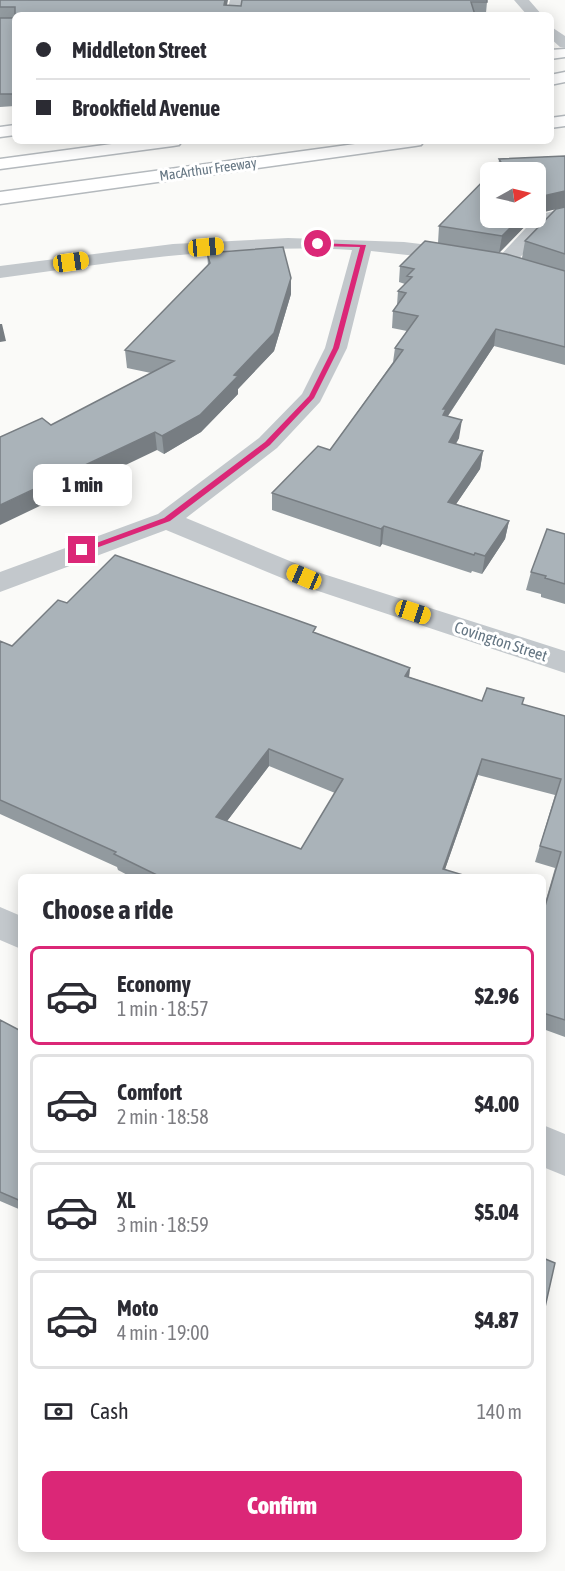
<!DOCTYPE html>
<html lang="en">
<head>
<meta charset="utf-8">
<style>
	body { margin:0; font-family:"Asap Condensed",sans-serif; background:#f2f2f3; color:#2b2b33; height:100vh; display:flex; flex-direction:column; font-size:22px; white-space:nowrap }
	* { box-sizing:border-box; margin:0 }
	p { font-size:20px; color:#7c7c81 }
	.icon { flex:none; width:33px; height:33px; fill:none; stroke:currentColor; stroke-width:2; stroke-linecap:round; stroke-linejoin:round }
	.map { position:relative; flex:1; overflow:hidden }
	.details { position:absolute; left:18px; top:874px; width:528px; height:678px; display:flex; flex-direction:column; background:#fff; border-radius:9px; box-shadow:0 3px 15px #0003 }
	.details>* { flex:none }
	.hud { position:absolute; left:12px; top:12px; width:542px; height:132px; border-radius:9px; box-shadow:0 3px 15px #0003; display:grid; align-content:center; height:132px; padding:0 24px; background:#fff }
	.needle { width:39px; rotate:82deg }
	.controls { position:absolute; left:480px; top:162px; display:grid; gap:12px }
	.controls a { display:grid; place-items:center; width:66px; height:66px; border-radius:9px; background:#fff; box-shadow:0 3px 15px #0003; font-size:30px }
	.end { position:absolute; width:27px; height:27px; margin:-14px; border:8px solid #db2777; background:#fff; box-shadow:0 0 0 3px #fff }
	.from { border-radius:50% }
	.bubble { position:absolute; height:42px; border-radius:9px; background:#fff; box-shadow:0 3px 15px #0003; font-size:20px; font-weight:800; line-height:42px; text-align:center }
	.car { position:absolute; width:18px; height:36px; margin:-18px -9px; border-radius:8px; box-shadow:0 0 4px 2px #0007; background:linear-gradient(#f5c518 24%,#345 0 40%,#f5c518 0 76%,#345 0 86%,#f5c518 0) }
	.hud b { display:flex; align-items:center; gap:21px; height:57px; font-size:22px }
	.hud b+b { border-top:2px solid #e1e1e2 }
	.hud i { width:15px; height:15px; background:#2b2b33 }
	ul { padding:0; list-style:none }
	li { display:flex; align-items:center; gap:18px; height:99px; margin:0 12px 9px; padding:0 12px; border:3px solid #e1e1e2; border-radius:9px }
	li div { flex:1 }
	li b { display:block; font-size:22px }
	li em { font-style:normal; font-weight:800 }
	li.current { border-color:#db2777 }
	li>.icon { width:54px; height:54px; stroke-width:1.5 }
	h2 { padding:0 24px; font-size:27px; line-height:72px }
	.pay { display:flex; align-items:center; gap:15px; height:66px; padding:0 24px; font-size:22px }
	.pay p { margin-inline-start:auto }
	.cta { display:flex; gap:12px; margin-top:auto; padding:12px 24px }
	.cta a { flex:1; height:69px; border-radius:9px; background:#db2777; color:#fff; font-size:24px; font-weight:800; line-height:69px; text-align:center }
	.map>svg:first-child { display:block }
</style>
</head>
<body>
<div class="map">
<svg width="565" height="1571" viewBox="0 0 565 1571">
	<rect width="100%" height="100%" fill="#fafaf8"/>
	<g fill="none" stroke-linecap="round" stroke-linejoin="round">
		<defs>
			<path id="major" d="M565,49V57L550,59V50Z
				M15,125V135L0,137V127Z"/>
			<path id="highway" d="M565,72V82L550,85V75Z
				M565,116V126L550,128V118Z
				M134,141H182L179,145L173,146L0,169V159Z
				M377,141H424L421,145L415,146L0,204V192Z"/>
		</defs>
		<use href="#major" stroke="#b5babe" stroke-width="3"/>
		<use href="#highway" stroke="#b4b9bd" stroke-width="3"/>
		<path fill="#c3c8cc" fill-rule="evenodd" d="M230,0H244L240,15H226Z
			M514,0H529L542,15H527Z
			M550,26L565,36V48L560,47L550,38Z
			M565,208V220L552,223L512,266H498L495,262L498,258L538,215Z
			M288,238L404,242L462,249L469,251L472,255L469,259L462,261L371,251L347,348L320,402L277,448L186,518L314,571L565,651V673L294,583L166,530L0,592V572L158,514L259,438L302,394L325,348L352,250C235,243 116,262 0,278V266L173,244Z
			M0,907L21,916V949L0,940Z
			M543,1125L565,1134V1176L543,1167Z"/>
		<use href="#major" fill="#fff" fill-rule="evenodd"/>
		<use href="#highway" fill="#fff" fill-rule="evenodd"/>
	</g>
	<path fill="#929a9f" fill-rule="evenodd" d="M0,0L241,6L487,2L486,13L15,15V106L0,107Z
		M565,156V365L494,346L448,416L459,438L456,444L483,451L480,469L456,504L509,521L505,539L482,574L472,571L471,573L382,544L380,547L272,510V493L330,450L393,362L395,348L407,331L392,328L393,311L397,305L398,291L405,284L399,282L400,266L438,243L439,226L533,218L499,253L522,258L525,241L565,207L536,213L498,169L499,159Z
		M207,253L291,294L274,351L238,389V394L201,432L164,454L157,450L51,425L151,373L127,368L125,350L208,265Z
		M565,534V604L541,597V594L526,590L531,572Z
		M67,603L316,633L410,668L409,677L482,701L522,704L565,716V1037L543,1029V910L555,868L535,862L555,795L478,775L445,869L463,878H133L118,870L117,867L0,814V641L12,646ZM269,766L335,793L301,849L227,821Z
		M0,1020L21,1031V1210L0,1201Z"/>
	<path fill="#777d82" d="M225,0H228L225,15L224,5Z
		M565,191V207L536,214V201L539,197Z
		M520,218H533L499,253L502,236Z
		M291,278V294L274,351L238,389V394L201,432L164,454L162,436L234,375Z
		M0,324H2L6,341L0,342Z
		M496,329L494,346L445,420L440,433L443,409Z
		M462,420L459,438L446,459L449,442Z
		M155,432L157,450L0,525V505Z
		M483,451L480,469L446,519L448,502Z
		M509,521L505,539L482,574L485,556Z
		M384,526L382,544L380,547L381,529Z
		M410,668L408,685L405,676Z
		M269,749V766L218,833L216,817Z
		M482,759L478,775L442,878L443,869Z"/>
	<path fill="#aab3b9" stroke="#777d82" stroke-width="1.5" fill-rule="evenodd" d="M0,0H225L224,5L241,6L242,0H487V2H471L475,15H15V94H0V18H15V7H0Z
		M565,156V191L539,197L536,201V172H492L495,170L505,169L499,159Z
		M490,174V218H520L502,236L439,226Z
		M565,207V254L525,241L556,209Z
		M425,241L506,254L565,271V347L496,329L443,409H446L443,415L462,420L449,442L483,451L448,502L509,521L485,556L475,553L474,555L384,526L381,529L272,493L318,446L330,450L403,350L395,348L418,316L393,311L406,293L398,291L412,277L407,276L414,269L400,266Z
		M283,247L291,278L274,333L234,375L238,376L200,415L162,436L155,432L0,505V437L42,418L51,425L174,361L125,350L210,263L207,253Z
		M547,529L565,534V584L545,578L546,576L531,572Z
		M115,555L316,627L313,632L410,668L405,676L482,701L487,688L524,698L522,704L565,716V1020L543,1013V913L561,852L540,846L561,779L482,759L443,869L463,875L462,878H163L114,854L116,852L0,800V641L12,646L58,600L67,603ZM269,749L343,779L301,849L216,817Z
		M0,1020L21,1031V1201L0,1192Z
		M543,1258L555,1263L543,1316Z"/>
	<path fill="#db2777" d="M318,243L366,245L339,348L314,398L270,445L170,521L85,552H80V549L164,518L265,442L309,396L333,348L360,247L315,246Z"/>
	<g text-anchor="middle" dominant-baseline="central" stroke-width="6" stroke-linejoin="round" paint-order="stroke">
		<g font-size="14" fill="#657683" stroke="#fff">
			<text transform="translate(208 169) rotate(-8)">MacArthur Freeway</text>
		</g>
		<g font-size="16" fill="#657683" stroke="#fff">
			<text transform="translate(501 641) rotate(18)">Covington Street</text>
		</g>
	</g>
</svg>
<div class="controls">
<a><svg class="needle" viewBox="-14 -14 28 28"><path d="M0-13l5 13h-10z" fill="#e53935"/><path d="M0 13l5-13h-10z" fill="#7c7c81"/></svg></a>
</div>
<i class="end from" style="left:318px;top:244px"></i>
<i class="end" style="left:82px;top:550px"></i>
<div class="bubble" style="left:33px;top:464px;width:99px">1 min</div>
<i class="car" style="left:206px;top:247px;rotate:85deg"></i>
<i class="car" style="left:71px;top:262px;rotate:82deg"></i>
<i class="car" style="left:304px;top:577px;rotate:293deg"></i>
<i class="car" style="left:413px;top:612px;rotate:108deg"></i>
<div class="hud">
<b><i class="from"></i>Middleton Street</b>
<b><i></i>Brookfield Avenue</b>
</div>
<section class="details">
<h2>Choose a ride</h2>
<ul>
<li class="current"><svg class="icon" aria-label="car" viewBox="0 0 24 24"><path d="M5 17H2v-5l4-1 3-4h7l3 4 3 1v5h-3M9 17h6M6 11h13"/><circle cx="7" cy="17" r="2"/><circle cx="17" cy="17" r="2"/></svg><div><b>Economy</b><p>1 min · 18:57</p></div><em>$2.96</em></li>
<li><svg class="icon" aria-label="car" viewBox="0 0 24 24"><path d="M5 17H2v-5l4-1 3-4h7l3 4 3 1v5h-3M9 17h6M6 11h13"/><circle cx="7" cy="17" r="2"/><circle cx="17" cy="17" r="2"/></svg><div><b>Comfort</b><p>2 min · 18:58</p></div><em>$4.00</em></li>
<li><svg class="icon" aria-label="car" viewBox="0 0 24 24"><path d="M5 17H2v-5l4-1 3-4h7l3 4 3 1v5h-3M9 17h6M6 11h13"/><circle cx="7" cy="17" r="2"/><circle cx="17" cy="17" r="2"/></svg><div><b>XL</b><p>3 min · 18:59</p></div><em>$5.04</em></li>
<li><svg class="icon" aria-label="car" viewBox="0 0 24 24"><path d="M5 17H2v-5l4-1 3-4h7l3 4 3 1v5h-3M9 17h6M6 11h13"/><circle cx="7" cy="17" r="2"/><circle cx="17" cy="17" r="2"/></svg><div><b>Moto</b><p>4 min · 19:00</p></div><em>$4.87</em></li>
</ul>
<div class="pay"><svg class="icon" aria-label="cash" viewBox="0 0 24 24"><path d="M3 7h18v10H3z"/><circle cx="12" cy="12" r="2"/></svg>Cash<p>140 m</p></div>
<div class="cta"><a>Confirm</a></div>
</section>
</div>
</body>
</html>
